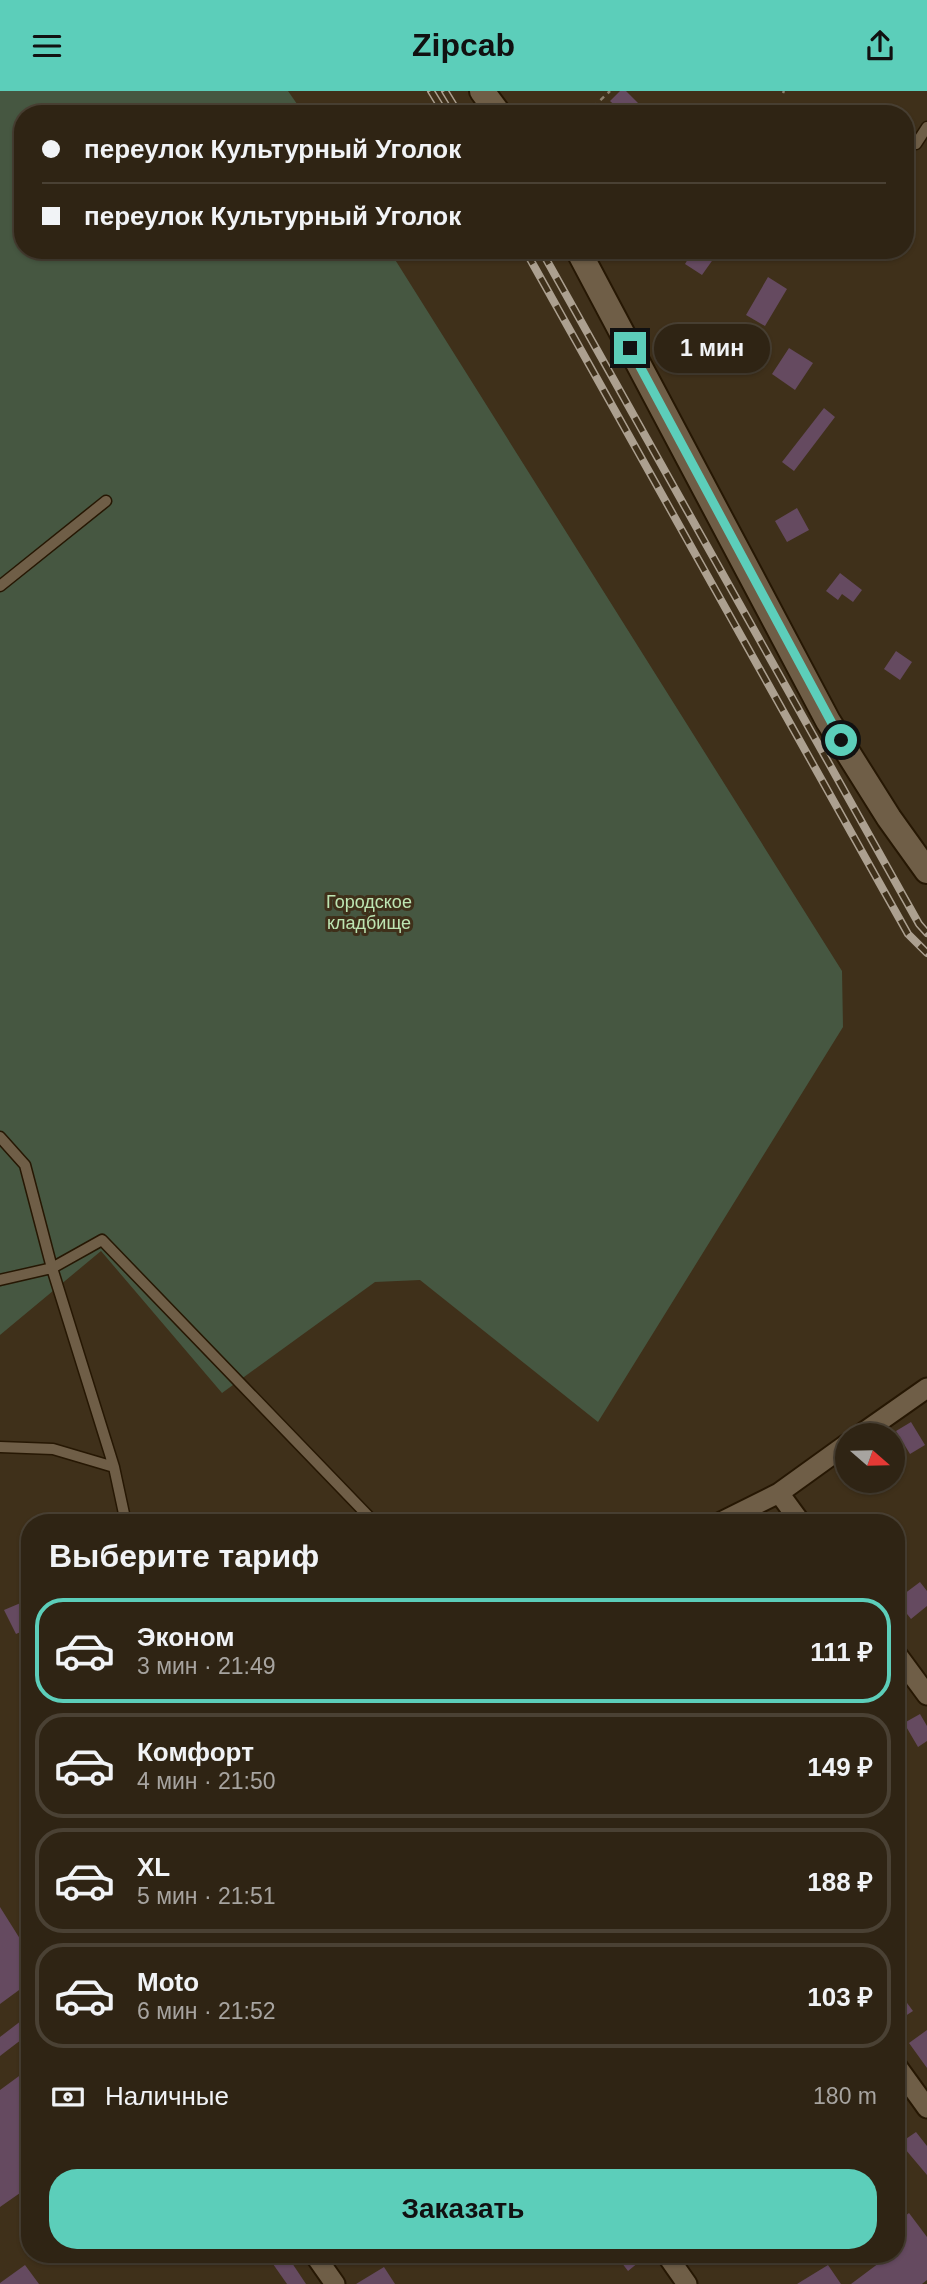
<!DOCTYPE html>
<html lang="ru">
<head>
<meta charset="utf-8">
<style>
	body { margin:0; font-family:Arial,sans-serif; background:#3b3022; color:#f1f3f6; height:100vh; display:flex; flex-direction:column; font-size:26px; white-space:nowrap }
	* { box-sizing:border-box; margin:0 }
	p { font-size:23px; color:#a7a4a0 }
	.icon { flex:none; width:38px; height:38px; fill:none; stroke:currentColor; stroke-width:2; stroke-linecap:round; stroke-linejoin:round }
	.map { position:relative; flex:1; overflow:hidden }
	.panel { position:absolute; left:21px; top:1423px; width:884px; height:749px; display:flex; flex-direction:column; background:#2f2414; border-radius:28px; box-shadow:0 2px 5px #0004,0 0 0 2px #4a4134 }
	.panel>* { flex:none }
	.guide { position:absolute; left:14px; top:14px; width:900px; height:154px; border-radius:28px; box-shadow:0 2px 5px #0004,0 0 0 2px #4a4134; display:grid; align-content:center; height:154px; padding:0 28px; background:#2f2414 }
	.needle { width:46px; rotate:110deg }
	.tools { position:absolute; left:835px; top:1332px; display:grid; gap:14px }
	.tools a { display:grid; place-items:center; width:70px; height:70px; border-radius:50%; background:#2f2414; box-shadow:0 2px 5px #0004,0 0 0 2px #4a4134; font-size:35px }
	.end { position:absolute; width:32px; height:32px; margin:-16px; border:9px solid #5cceba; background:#111; box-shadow:0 0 0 4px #111 }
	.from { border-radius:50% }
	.bubble { position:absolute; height:49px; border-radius:24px; background:#2f2414; box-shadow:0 2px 5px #0004,0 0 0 2px #4a4134; font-size:23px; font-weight:700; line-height:49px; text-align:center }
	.guide b { display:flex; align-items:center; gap:24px; height:66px; font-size:26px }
	.guide b+b { border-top:2px solid #4a4134 }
	.guide i { width:18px; height:18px; background:#f1f3f6 }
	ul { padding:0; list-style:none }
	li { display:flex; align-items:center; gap:21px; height:105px; margin:0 14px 10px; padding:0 14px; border:4px solid #4a4134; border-radius:28px }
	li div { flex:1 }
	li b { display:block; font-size:26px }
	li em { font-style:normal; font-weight:700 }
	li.selected { border-color:#5cceba }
	li>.icon { width:63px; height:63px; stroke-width:1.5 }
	h2 { padding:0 28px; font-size:32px; line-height:84px }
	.pay { display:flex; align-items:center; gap:18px; height:77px; padding:0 28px; font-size:26px }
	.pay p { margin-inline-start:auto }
	.primary-button { display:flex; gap:14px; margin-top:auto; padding:14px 28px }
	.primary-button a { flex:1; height:80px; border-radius:28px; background:#5cceba; color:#111; font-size:28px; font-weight:700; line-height:80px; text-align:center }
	header { display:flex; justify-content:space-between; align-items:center; height:91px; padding:0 28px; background:#5cceba; color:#111; font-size:32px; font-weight:700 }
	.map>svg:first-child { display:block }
</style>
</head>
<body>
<header><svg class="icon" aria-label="menu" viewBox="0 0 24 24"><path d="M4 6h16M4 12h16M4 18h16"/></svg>Zipcab<svg class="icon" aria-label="share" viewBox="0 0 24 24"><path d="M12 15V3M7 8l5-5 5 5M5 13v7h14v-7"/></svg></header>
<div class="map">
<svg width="927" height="2193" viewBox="0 0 927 2193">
	<rect width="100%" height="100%" fill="#3f301a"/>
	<path fill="#465741" d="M0,0H288L304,23H23V159H389L842,880L843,936L598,1331L420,1189L375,1191L222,1302L101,1160L0,1244Z"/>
	<path fill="#654a60" d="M620,0H626L649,23H624L610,10Z
		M678,159H702L714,167L702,184L685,173L688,168Z
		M768,186L787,198L765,235L746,224Z
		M689,237L714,254L699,274L675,258Z
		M789,257L813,272L795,299L772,283Z
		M824,317L835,326L794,380L782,371Z
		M797,417L809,439L787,451L775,430Z
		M840,482L862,499L853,511L842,503L838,509L826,500Z
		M896,560L912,571L900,589L884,578Z
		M911,1331L925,1354L910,1363L896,1340Z
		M920,1491L927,1500V1515L911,1528L896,1509Z
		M30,1508V1537L16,1543L4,1519Z
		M920,1623L927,1635V1650L918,1656L904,1632Z
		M0,1816L22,1851L30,1846V1891L0,1913Z
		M896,1897L913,1920L896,1931Z
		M30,1923V1942L0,1965V1946Z
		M927,1939V1977L909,1952Z
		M30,1977V2095L0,2116V1999Z
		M916,2041L927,2055V2084L900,2052Z
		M909,2122L927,2146V2189L922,2193H851L891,2163H896V2132Z
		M266,2163H286L306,2193H287Z
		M615,2163H649L628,2180Z
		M25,2174L39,2193H0V2192Z
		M828,2174L841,2193H797Z
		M384,2176L395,2193H356Z"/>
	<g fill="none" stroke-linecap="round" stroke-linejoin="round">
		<defs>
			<path id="service" d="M916,53L927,36
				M0,495L106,410
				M0,1046L25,1074L52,1177L114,1376L126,1432
				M0,1189L52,1177L102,1149L375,1432
				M0,1356L53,1358L114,1376"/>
			<path id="minor" d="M860,1344L927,1297
				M779,1402L801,1432
				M719,1432L779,1402L847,1353
				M896,1562L927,1604
				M896,1974L927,2017
				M314,2163L335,2193
				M666,2163L687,2193"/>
			<path id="tertiary" d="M482,0L499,23
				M578,159L828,630L889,727L927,780"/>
		</defs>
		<use href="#service" stroke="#261703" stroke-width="13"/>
		<use href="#minor" stroke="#261703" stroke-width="23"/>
		<use href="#tertiary" stroke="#261703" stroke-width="28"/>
		<path stroke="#8a7e6c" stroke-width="2.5" stroke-dasharray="5 5" stroke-linecap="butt" d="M783,2L784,0
			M586,23L610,0"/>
		<use href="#service" stroke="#6f5e47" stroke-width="10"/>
		<use href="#minor" stroke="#6f5e47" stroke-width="19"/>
		<use href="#tertiary" stroke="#6f5e47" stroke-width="24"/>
		<defs>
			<path id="rail" d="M431,0L445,23
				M445,0L459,23
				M525,159L908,843L927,862
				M541,159L919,833L927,842"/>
		</defs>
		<use href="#rail" stroke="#aca090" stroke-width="8"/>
		<use href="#rail" stroke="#3f301a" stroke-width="5" stroke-dasharray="16" stroke-linecap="butt"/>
	</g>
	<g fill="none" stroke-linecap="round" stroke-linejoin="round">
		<path stroke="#5cceba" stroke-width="9" d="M630,257L841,649"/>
	</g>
	<g text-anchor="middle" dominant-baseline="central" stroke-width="6" stroke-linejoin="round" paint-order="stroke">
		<g font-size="18" fill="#bde5b2" stroke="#3f301a">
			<text x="369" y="811">Городское<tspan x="369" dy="21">кладбище</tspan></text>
		</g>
	</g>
</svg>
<div class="tools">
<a><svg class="needle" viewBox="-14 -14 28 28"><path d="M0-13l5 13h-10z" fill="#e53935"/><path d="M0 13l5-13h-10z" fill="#a7a4a0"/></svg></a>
</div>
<i class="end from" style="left:841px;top:649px"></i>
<i class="end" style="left:630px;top:257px"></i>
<div class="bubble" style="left:654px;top:233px;width:116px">1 мин</div>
<div class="guide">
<b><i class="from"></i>переулок Культурный Уголок</b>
<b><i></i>переулок Культурный Уголок</b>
</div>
<section class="panel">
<h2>Выберите тариф</h2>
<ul>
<li class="selected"><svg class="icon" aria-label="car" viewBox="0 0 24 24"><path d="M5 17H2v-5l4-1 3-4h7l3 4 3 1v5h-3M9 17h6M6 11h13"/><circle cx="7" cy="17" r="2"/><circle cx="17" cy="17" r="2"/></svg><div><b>Эконом</b><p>3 мин · 21:49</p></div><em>111 ₽</em></li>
<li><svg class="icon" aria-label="car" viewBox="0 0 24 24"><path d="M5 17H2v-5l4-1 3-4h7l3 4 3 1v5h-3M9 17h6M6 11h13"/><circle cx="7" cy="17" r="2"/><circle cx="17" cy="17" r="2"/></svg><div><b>Комфорт</b><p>4 мин · 21:50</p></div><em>149 ₽</em></li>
<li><svg class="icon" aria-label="car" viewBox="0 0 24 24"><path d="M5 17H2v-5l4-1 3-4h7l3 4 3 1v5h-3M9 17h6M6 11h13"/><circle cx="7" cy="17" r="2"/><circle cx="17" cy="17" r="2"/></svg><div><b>XL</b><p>5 мин · 21:51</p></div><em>188 ₽</em></li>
<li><svg class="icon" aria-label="car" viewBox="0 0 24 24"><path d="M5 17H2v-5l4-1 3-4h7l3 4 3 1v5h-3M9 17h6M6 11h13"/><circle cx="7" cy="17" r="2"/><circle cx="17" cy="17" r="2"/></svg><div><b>Moto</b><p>6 мин · 21:52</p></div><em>103 ₽</em></li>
</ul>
<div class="pay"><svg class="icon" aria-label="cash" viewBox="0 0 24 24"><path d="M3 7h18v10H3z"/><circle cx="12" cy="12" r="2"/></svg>Наличные<p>180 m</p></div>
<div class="primary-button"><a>Заказать</a></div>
</section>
</div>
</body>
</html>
